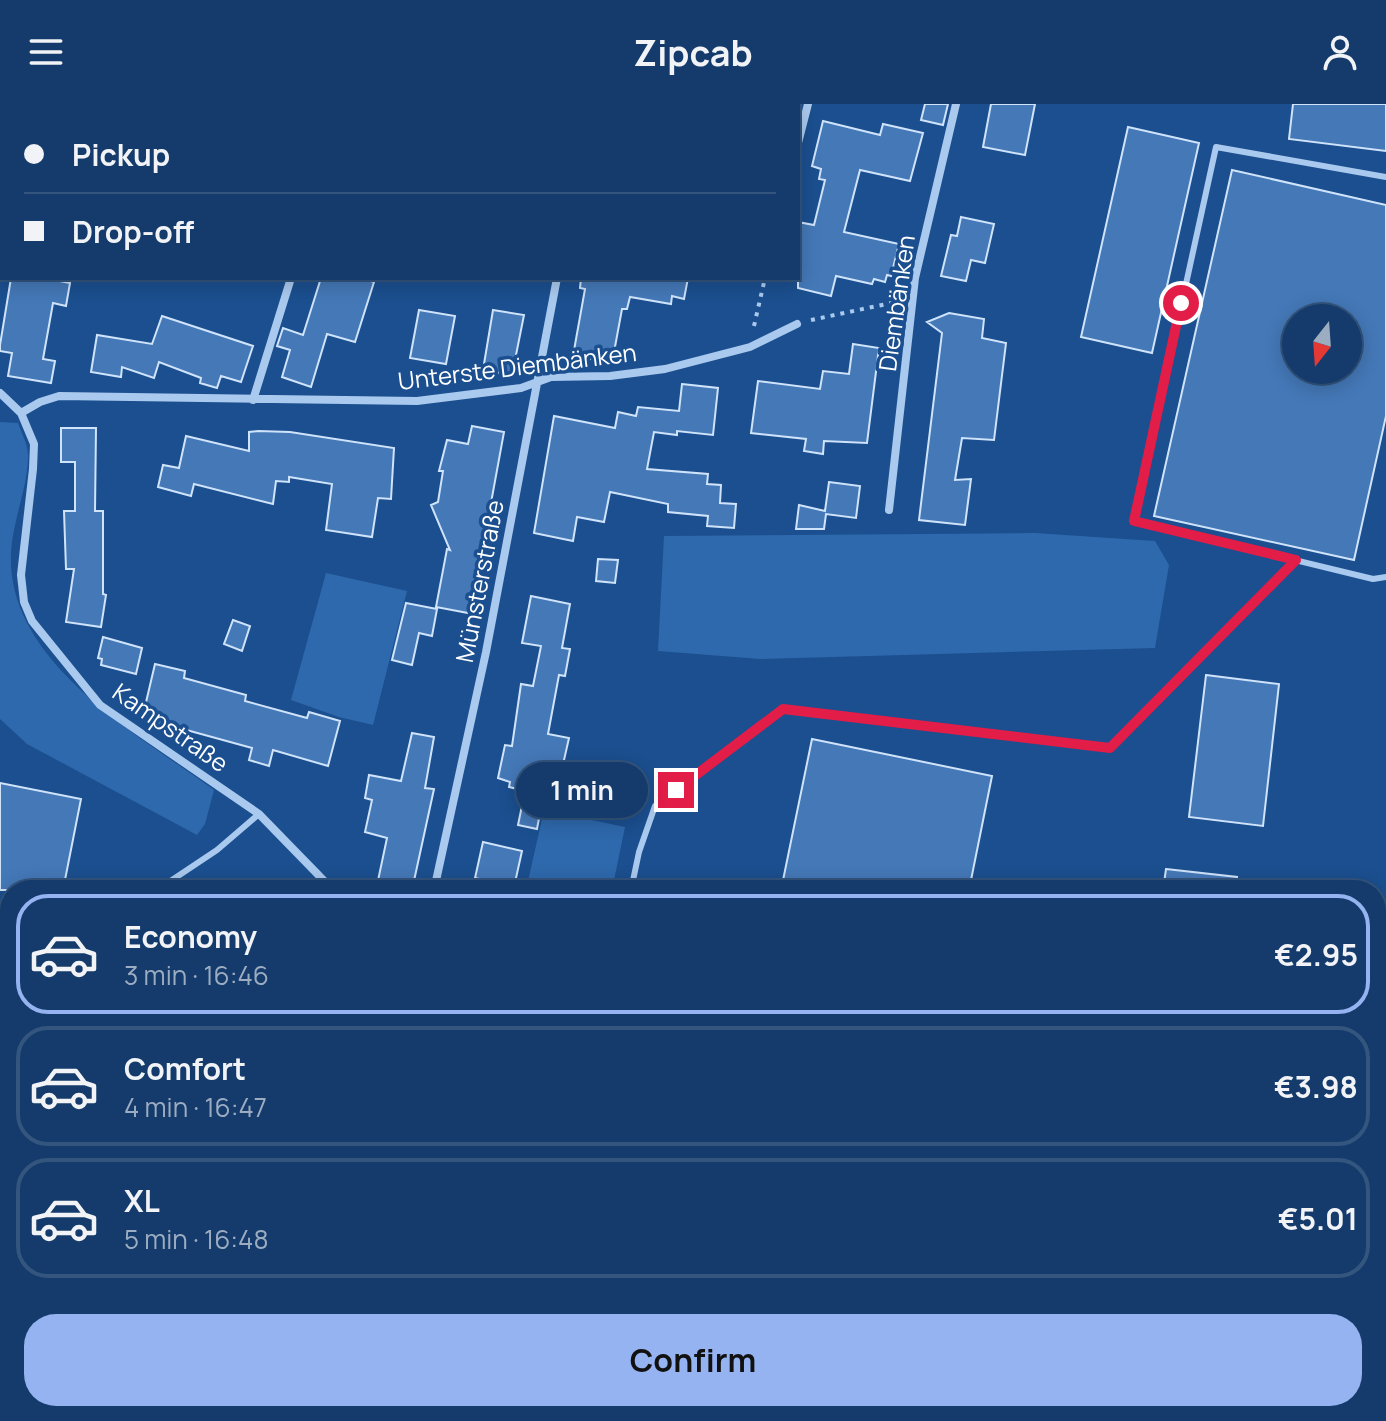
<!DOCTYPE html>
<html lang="en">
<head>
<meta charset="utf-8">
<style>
	body { margin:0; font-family:Manrope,sans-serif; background:#1d4271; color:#f1f3f6; height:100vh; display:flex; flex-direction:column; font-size:30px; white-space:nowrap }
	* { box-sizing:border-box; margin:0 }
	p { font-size:26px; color:#9dadc1 }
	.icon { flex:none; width:44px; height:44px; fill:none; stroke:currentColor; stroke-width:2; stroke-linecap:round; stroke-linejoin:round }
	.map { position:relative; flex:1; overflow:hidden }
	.drawer { position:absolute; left:0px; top:776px; width:1386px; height:542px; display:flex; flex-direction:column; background:#143b6b; border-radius:32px 32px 0 0; box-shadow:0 4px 20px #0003,0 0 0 2px #33557e }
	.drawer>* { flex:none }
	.hud { position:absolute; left:0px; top:0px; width:800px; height:176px; box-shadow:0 4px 20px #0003,0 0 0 2px #33557e; display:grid; align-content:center; height:176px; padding:0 24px; background:#143b6b }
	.needle { width:52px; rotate:197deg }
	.buttons { position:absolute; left:1282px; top:200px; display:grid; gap:16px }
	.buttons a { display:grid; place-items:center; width:80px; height:80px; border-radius:50%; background:#143b6b; box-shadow:0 4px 20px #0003,0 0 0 2px #33557e; font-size:40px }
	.end { position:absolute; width:36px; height:36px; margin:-18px; border:10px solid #e11d48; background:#fff; box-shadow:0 0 0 4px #fff }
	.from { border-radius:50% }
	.bubble { position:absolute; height:56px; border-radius:28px; background:#143b6b; box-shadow:0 4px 20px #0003,0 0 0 2px #33557e; font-size:26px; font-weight:700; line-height:56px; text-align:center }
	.hud b { display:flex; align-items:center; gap:28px; height:76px; font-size:30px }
	.hud b+b { border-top:2px solid #33557e }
	.hud i { width:20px; height:20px; background:#f1f3f6 }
	ul { padding:14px 0 0; list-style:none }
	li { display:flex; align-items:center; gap:24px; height:120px; margin:0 16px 12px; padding:0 8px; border:4px solid #33557e; border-radius:32px }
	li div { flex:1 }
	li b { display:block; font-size:30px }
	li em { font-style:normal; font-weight:700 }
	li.active { border-color:#95b2f1 }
	li>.icon { width:72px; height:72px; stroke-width:1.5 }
	.action { display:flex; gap:16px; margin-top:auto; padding:16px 24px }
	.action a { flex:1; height:92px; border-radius:32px; background:#95b2f1; color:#111; font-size:32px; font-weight:700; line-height:92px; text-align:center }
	header { display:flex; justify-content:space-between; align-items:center; height:104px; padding:0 24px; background:#143b6b; font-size:36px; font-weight:700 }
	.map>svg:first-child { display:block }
</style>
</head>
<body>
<header><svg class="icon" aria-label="menu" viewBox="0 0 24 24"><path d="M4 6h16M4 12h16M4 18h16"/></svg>Zipcab<svg class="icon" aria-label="person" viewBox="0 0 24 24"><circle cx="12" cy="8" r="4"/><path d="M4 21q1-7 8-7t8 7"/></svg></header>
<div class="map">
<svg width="1386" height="1317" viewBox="0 0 1386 1317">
	<rect width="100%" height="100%" fill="#1b4f8f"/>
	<path fill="#2e69ad" d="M0,318L18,319C22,330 29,343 28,354C27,387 12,418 11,451C7,558 139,631 214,686L205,720L197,731L27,640L0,615Z
		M1035,429L1155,437L1169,461L1155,544L760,555L658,547L664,432Z
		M326,469L407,487L373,621L339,613L291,596Z
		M544,706L625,723L612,786H526Z
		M1386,1239V1317H853L763,1308H1376V1247Z
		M0,1266L10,1268V1308H203L250,1317H0Z"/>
	<path fill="#4478b7" stroke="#cfe3fa" stroke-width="2" fill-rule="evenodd" d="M925,0H948L943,21L921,16Z
		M991,0H1035L1025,51L983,43Z
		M1293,0H1386V47L1289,35Z
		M823,17L880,31L883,20L923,29L910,77L860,66L844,128L899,140L891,172L887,171L885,178L874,175L872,180L836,172L831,192L798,184V118L814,121L825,76L819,75L821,65L812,62Z
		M1128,23L1199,39L1152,249L1081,233Z
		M1232,66L1386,101V312L1354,456L1154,412ZM1296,214H1348V266H1296Z
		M961,113L994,120L985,159L971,156L966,177L941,172L951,131L957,132Z
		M11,174H44L70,179L66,202L53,199L43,255L55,257L51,279L8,272L12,249L0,247V241Z
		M321,174H360L374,178L355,238L327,230L311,283L282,273L290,246L277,242L283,224L303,231Z
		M581,174H688L684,195L672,192L671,200L630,193L627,205H622L612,259L573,252L585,185L580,184Z
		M419,206L455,212L446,260L410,254Z
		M493,206L524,211L512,271L483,266Z
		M949,209L984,215L982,234L1006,239L994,336L962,334L955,376L971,375L965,421L919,416L942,229L927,218Z
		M162,212L253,242L241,278L221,272L217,284L200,279L201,274L159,258L154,274L122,263L121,273L91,268L97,231L152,240Z
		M853,240L879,244L867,339L824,337L823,350L804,347L806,335L751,329L758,277L820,285L823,267L849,270Z
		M682,280L718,284L713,331L677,327V331L654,328L647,365L708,370L707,380L721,381L720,399L736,400L734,424L707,422L708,412L668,408V400L610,388L604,418L577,413L573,437L534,429L554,312L615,324L618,308L636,312L638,303L679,307Z
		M472,322L504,328L482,448H479L468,509L436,503L447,445L450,446L431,401L438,398L443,367H439L447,336L468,340Z
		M61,324H96L95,407H103V490L106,491L101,523L66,518L74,465H66L64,407H75V358H61Z
		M258,327L290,328L394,344L391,395L378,394L372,433L326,426L332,380L289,373V378L276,377L273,400L194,380L191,392L158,383L163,361L179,364L186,332L249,347V328Z
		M829,378L860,382L856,414L826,410L824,425H796L799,401L825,407Z
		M598,455L618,456L615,479L596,477Z
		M531,492L570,500L562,544L570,545L565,572L559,571L548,630L569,634L557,687L570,690L566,710L541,704L537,725L518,721L525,687L509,683L510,678L498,674L505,641L512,642L521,580L533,582L541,542L522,539Z
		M406,499L437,505L432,532L419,529L412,561L392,556Z
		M233,516L250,522L242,547L224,540Z
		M103,533L142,544L136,570L101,561L102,555L98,554Z
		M155,560L185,567L184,574L246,591L245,597L307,614L309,608L340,617L328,662L273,646L269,662L249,656L252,644L172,622L171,628L149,623L152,613L143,611Z
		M1206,571L1279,580L1263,722L1189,713Z
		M412,629L434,633L425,684L434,685L412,786H376L387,734L365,728L372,696L365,694L369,671L401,677Z
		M812,635L992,672L969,786H781Z
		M0,679L81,695L63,786H0Z
		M483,738L522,747L514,783L475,774Z
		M1166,765L1237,773L1236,786H1163Z"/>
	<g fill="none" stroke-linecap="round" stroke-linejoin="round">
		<path stroke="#a9c9ee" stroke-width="4" stroke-dasharray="4 6" stroke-linecap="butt" d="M811,216L896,198
			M754,222L765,174"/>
		<path stroke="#a9c9ee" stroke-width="6" d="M1386,73L1216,43L1134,417L1373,475L1386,473
			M157,786L217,746L259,710
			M631,786L639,748L655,702L783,605L1110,644L1296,456
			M0,1142L10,1144"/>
		<path stroke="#a9c9ee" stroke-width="8" d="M345,2V0
			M588,2L589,0
			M0,11L2,17
			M798,39L808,0
			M0,82L2,69
			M0,289L21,309L34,340L33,365L21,471L24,498L32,517L100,601L259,710L333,786
			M253,296L291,174
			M21,309L40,298L59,292L417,297L521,284L551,273L610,272L665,265L750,243L797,220
			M889,406L915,174L956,0
			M434,786L486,548L557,174
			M1376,1100L1386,1097
			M1385,1317L1386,1316"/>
		<path stroke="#f8faff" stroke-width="22" d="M0,1235L10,1237
			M349,1308L399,1317"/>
	</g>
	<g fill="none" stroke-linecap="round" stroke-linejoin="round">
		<path stroke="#e11d48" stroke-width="10" d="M676,686L783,605L1110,644L1296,456L1134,417L1181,199"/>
	</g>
	<g text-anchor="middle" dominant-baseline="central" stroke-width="7" stroke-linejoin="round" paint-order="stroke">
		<g font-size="24" fill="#fff" stroke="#1b4f8f">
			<text transform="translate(896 199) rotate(-82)">Diembänken</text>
			<text transform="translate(517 262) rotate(-7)">Unterste Diembänken</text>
			<text transform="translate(479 477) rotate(-79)">Münsterstraße</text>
			<text transform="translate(171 623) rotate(35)">Kampstraße</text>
		</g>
	</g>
</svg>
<div class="buttons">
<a><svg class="needle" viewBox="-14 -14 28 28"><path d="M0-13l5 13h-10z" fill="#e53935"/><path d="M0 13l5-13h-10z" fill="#9dadc1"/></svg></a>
</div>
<i class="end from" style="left:1181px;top:199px"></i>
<i class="end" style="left:676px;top:686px"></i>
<div class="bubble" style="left:516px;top:658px;width:132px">1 min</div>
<div class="hud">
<b><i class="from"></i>Pickup</b>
<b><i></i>Drop-off</b>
</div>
<section class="drawer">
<ul>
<li class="active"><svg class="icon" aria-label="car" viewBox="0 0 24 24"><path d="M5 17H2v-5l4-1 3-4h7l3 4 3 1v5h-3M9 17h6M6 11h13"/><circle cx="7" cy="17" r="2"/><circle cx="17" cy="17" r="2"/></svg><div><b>Economy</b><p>3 min · 16:46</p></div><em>€2.95</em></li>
<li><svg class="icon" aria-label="car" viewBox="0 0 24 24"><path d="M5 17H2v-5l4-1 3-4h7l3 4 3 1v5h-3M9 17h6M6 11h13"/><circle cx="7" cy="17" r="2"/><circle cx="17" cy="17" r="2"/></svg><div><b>Comfort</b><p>4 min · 16:47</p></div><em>€3.98</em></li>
<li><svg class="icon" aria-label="car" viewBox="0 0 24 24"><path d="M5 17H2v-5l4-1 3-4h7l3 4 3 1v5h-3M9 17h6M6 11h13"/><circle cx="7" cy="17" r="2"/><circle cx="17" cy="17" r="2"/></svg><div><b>XL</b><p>5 min · 16:48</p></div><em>€5.01</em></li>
</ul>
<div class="action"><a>Confirm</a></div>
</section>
</div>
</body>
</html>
